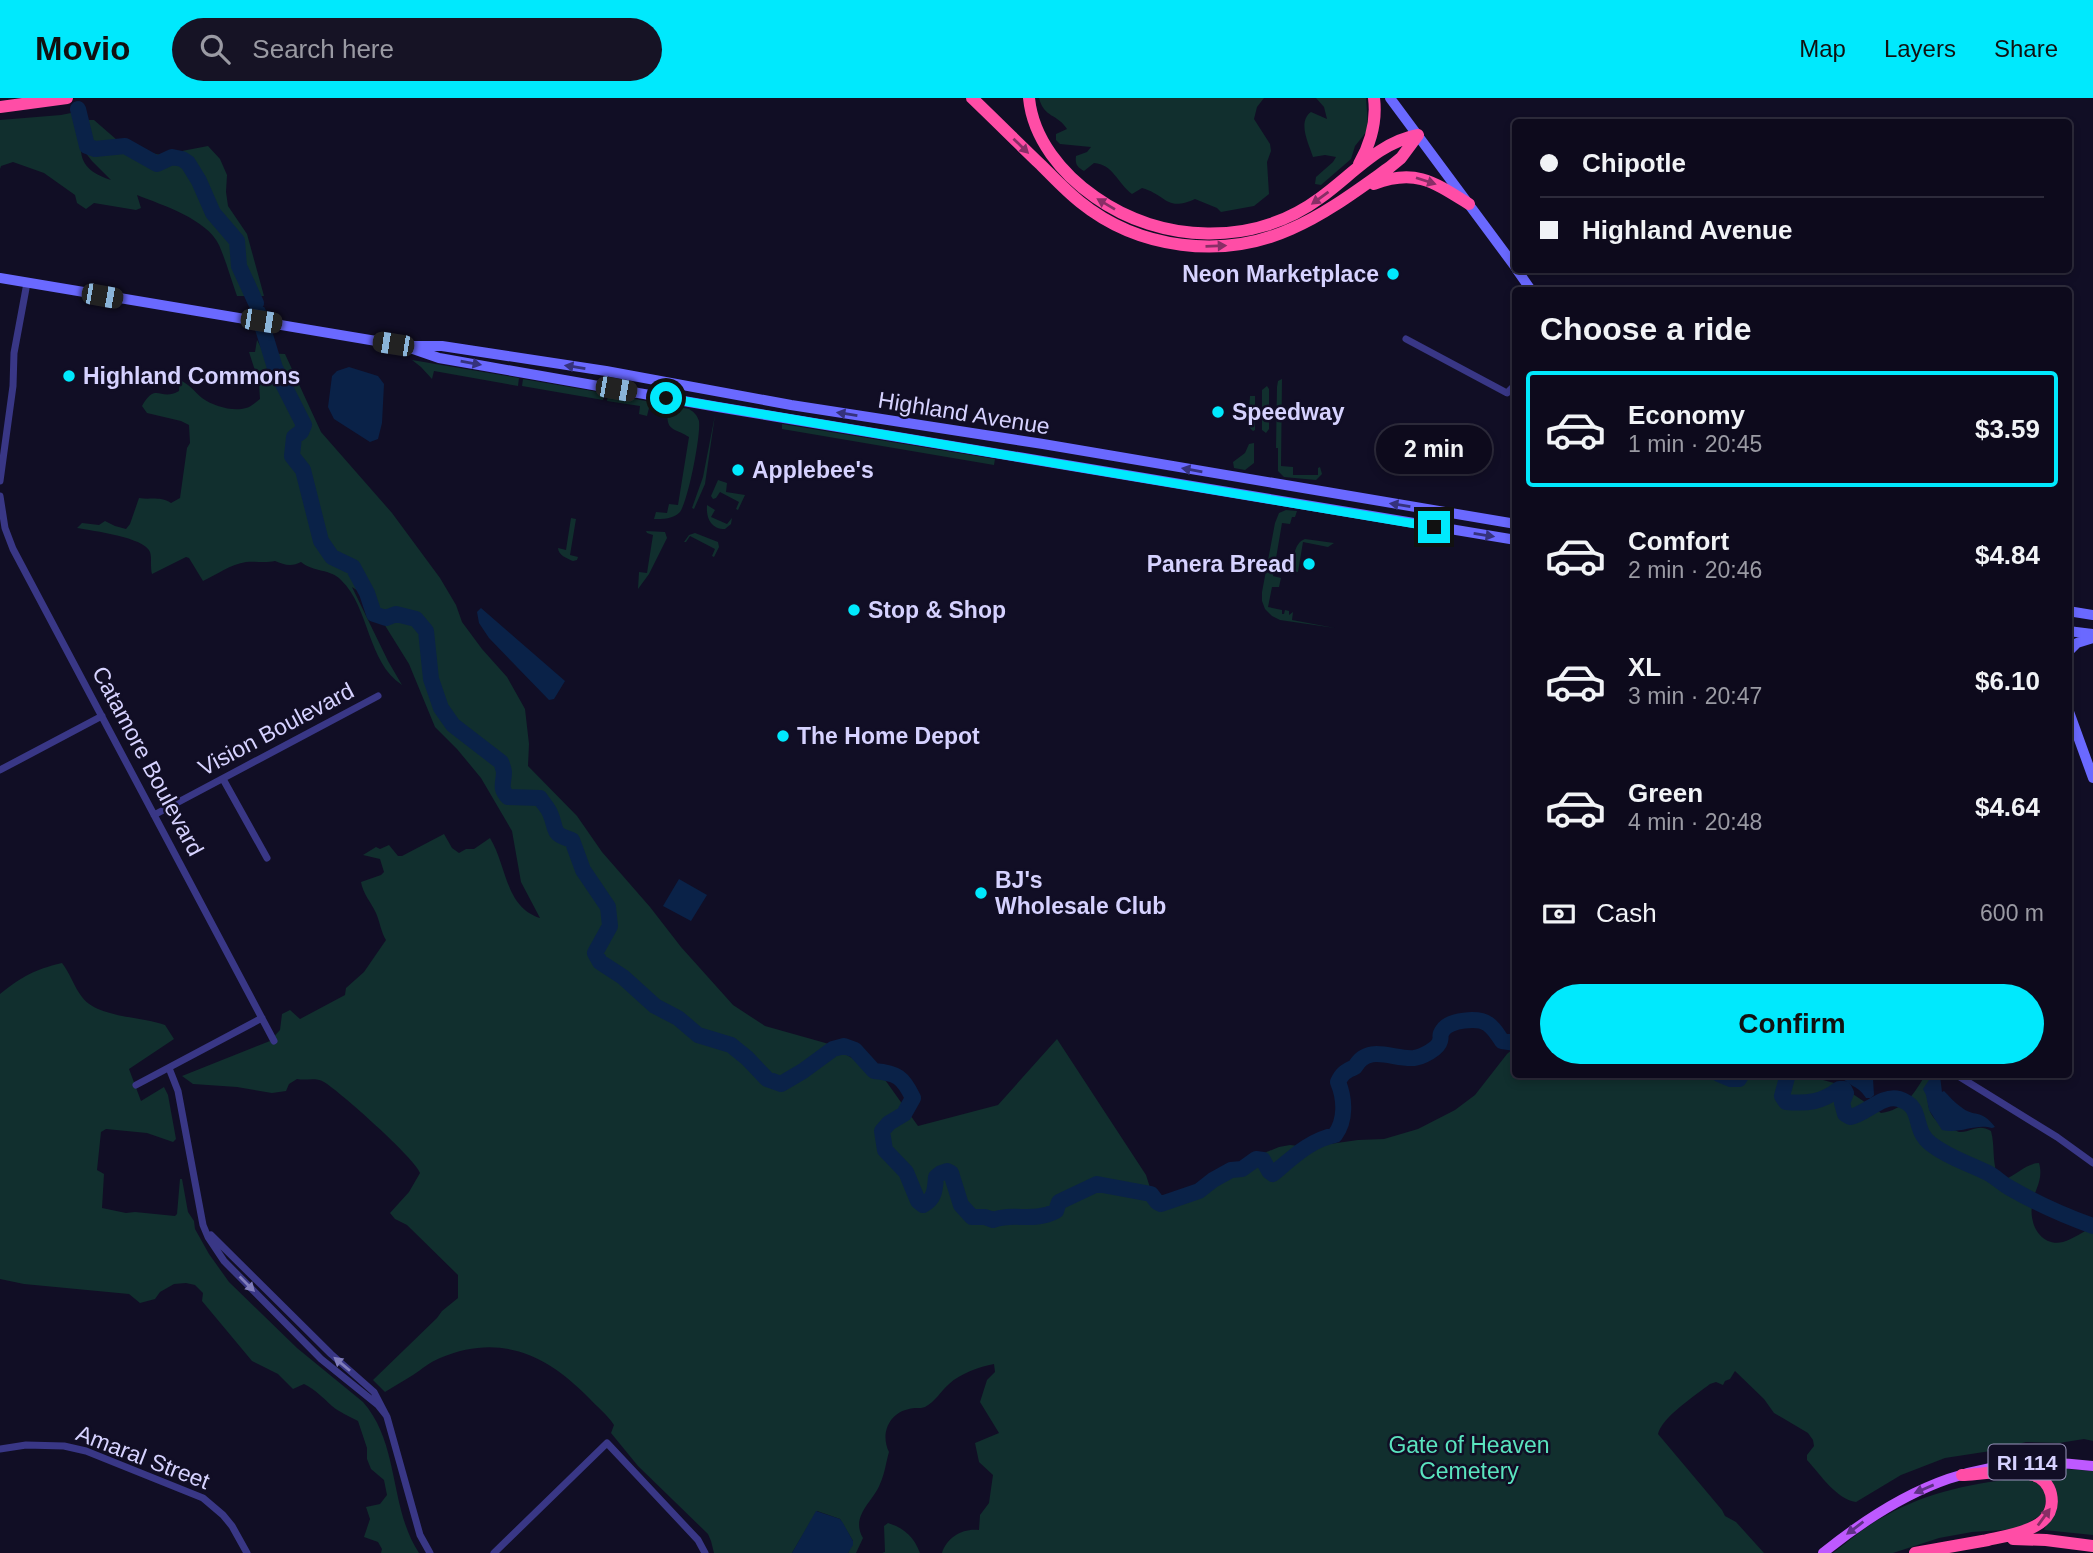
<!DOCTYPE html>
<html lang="en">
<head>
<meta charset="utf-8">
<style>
	body { margin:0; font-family:Arial,sans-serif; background:#161325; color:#f1f3f6; height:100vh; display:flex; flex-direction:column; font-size:26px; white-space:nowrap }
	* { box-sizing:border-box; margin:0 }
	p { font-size:23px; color:#9a9aa3 }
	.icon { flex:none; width:38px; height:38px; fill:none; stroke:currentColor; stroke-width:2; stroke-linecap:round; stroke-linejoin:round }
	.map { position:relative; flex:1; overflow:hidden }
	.panel { position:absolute; left:1512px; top:189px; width:560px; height:791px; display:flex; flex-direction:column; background:#0d0a1c; border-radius:7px; box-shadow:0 4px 10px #0003,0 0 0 2px #2d2b3b }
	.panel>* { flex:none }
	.top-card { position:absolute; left:1512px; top:21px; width:560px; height:154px; border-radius:7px; box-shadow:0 4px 10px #0003,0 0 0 2px #2d2b3b; display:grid; align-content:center; height:154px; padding:0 28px; background:#0d0a1c }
	.end { position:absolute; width:32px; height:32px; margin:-16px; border:9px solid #00e9fd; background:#111; box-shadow:0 0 0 4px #111 }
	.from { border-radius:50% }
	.bubble { position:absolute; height:49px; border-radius:24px; background:#0d0a1c; box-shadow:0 4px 10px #0003,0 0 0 2px #2d2b3b; font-size:23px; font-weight:700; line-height:49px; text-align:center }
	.car { position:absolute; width:21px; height:42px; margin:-21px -10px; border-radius:9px; box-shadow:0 0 5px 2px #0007; background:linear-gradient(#222 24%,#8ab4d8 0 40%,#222 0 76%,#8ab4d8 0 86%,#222 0) }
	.top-card b { display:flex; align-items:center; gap:24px; height:66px; font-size:26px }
	.top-card b+b { border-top:2px solid #2d2b3b }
	.top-card i { width:18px; height:18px; background:#f1f3f6 }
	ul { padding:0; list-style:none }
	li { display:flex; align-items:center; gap:21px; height:116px; margin:0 14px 10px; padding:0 14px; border:4px solid transparent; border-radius:7px }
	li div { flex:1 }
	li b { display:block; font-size:26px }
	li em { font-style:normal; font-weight:700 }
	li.on { border-color:#00e9fd }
	li>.icon { width:63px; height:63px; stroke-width:1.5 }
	h2 { padding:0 28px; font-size:32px; line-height:84px }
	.pay { display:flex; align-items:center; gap:18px; height:77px; padding:0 28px; font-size:26px }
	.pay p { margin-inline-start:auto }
	.primary-button { display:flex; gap:14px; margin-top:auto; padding:14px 28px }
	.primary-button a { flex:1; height:80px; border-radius:42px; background:#00e9fd; color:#111; font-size:28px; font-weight:700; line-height:80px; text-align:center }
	header { display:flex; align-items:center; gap:42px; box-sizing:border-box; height:98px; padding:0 35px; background:#00e9fd; color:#111 }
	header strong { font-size:33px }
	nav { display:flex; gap:38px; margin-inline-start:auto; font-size:24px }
	.search { width:490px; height:63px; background:#161325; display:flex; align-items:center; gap:18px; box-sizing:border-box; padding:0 24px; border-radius:38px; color:#9a9aa3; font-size:26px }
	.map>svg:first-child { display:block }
</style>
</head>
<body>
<header>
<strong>Movio</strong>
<div class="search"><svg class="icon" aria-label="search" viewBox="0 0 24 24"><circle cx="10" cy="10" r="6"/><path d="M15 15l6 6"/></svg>Search here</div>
<nav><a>Map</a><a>Layers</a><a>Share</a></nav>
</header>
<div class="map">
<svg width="2093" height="1455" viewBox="0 0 2093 1455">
	<rect width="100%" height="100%" fill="#110e25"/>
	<path fill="#112f2e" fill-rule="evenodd" d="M1039,0H1264L1257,9L1254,21L1270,46L1271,53L1267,64L1269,96L1254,108L1221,114L1217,110L1195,101C1166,114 1167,97 1142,90L1132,96C1118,86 1113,66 1094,65L1084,73C1077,69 1075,66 1076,58L1087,54L1091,49L1060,46L1056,42V36L1067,31C1058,16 1044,20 1039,0Z
		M1316,0H1366L1368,27L1367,33L1355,48L1351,61L1321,87L1315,86L1316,79L1333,64L1336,59L1325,57L1313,59C1309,46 1297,24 1311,14L1327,21L1324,9Z
		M86,12L87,22H94L125,49L161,57L208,48L220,61L227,77L226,94L228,108L247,136L264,198H237C231,181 226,163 219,147C207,121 162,107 137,97L141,110L136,112L94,105L86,111L77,105L75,97L44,75L13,64L1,68L0,71V22L61,17ZM81,49L92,63L111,82C95,77 80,69 81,49Z
		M257,242L264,255L285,256L321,334L392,415L440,480L456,507L462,524L482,551L507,579L525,611L529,646L528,668L577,718L602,754L650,809L681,849L733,907L765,928L829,946L883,979L918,1028L998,1007L1057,941L1146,1077L1154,1102L1170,1099L1189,1100L1203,1098L1242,1064L1279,1049L1290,1047L1309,1049L1358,1042L1384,1041L1418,1031L1455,1012L1475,997L1507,956L1515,949L1516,976H1716L1717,981L1730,982V977H1804L1838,986L1881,1015C1904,1012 1915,995 1925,977H1935L1936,978L1931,979C1925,1001 1925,1021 1949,1030C1952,1031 1956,1033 1959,1034C1972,1035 1977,1025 1991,1033C1995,1048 1992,1061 1997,1076L2006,1081C2017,1076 2028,1065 2039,1065C2044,1083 2034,1091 2032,1108C2029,1126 2041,1149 2063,1144C2073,1141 2084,1133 2093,1129V1343L2084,1341L2059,1345L2026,1344L1997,1352L1945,1360L1901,1377L1856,1404C1836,1401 1820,1376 1807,1362V1357L1814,1348L1813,1342L1808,1335L1774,1315L1764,1301L1735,1273L1730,1281L1725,1283L1723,1287L1716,1284L1710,1286C1696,1297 1662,1319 1658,1336L1722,1412L1725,1418L1736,1424L1764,1455H942C947,1439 963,1430 979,1432L980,1417L989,1405L993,1377L979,1364L975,1345L999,1335L980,1304L987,1282L995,1274L994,1266C979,1269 961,1275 949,1286C941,1293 935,1304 925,1309C920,1311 914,1309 909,1311C889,1315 880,1336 889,1354C886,1364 885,1375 880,1386C873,1404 850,1418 863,1440L856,1455H848L853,1443L840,1421L817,1413L792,1455H714L711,1443L708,1436L638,1368L611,1335L614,1327C607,1316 597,1309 589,1300C546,1256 500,1235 440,1260C430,1264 422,1271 413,1277C404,1283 394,1288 385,1294L373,1282L437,1220L442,1213L458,1200V1177L407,1127L395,1121L390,1115L409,1094L420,1075C416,1061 339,993 324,984C315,979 306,983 297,981L289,986L286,993L272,995L237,989L193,986L182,978L270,943L280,932L282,916L290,912L300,921L345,897L346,890L364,874L386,842C381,834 380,824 376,815C371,804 363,796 361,784L381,777L384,774L380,761L363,757L376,749L380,751L389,747L398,758H402L444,736L452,750L459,755L466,751H474L490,740C507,768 505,809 540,820L521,784L512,733L481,680L457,651L435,629L409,566L381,521L364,497L352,489L388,563L402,587C367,564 370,510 341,482C331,471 313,474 301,464C292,469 284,467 275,463C265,465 256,463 246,464C231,466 216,477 203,483L189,460L186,459L152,476C150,469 152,460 150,454C144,439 93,433 77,430L82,425L99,427L105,423L115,428L126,431L130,426L139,400C150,402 160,398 171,405L180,400L187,350L190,345L189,327L181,323L147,315L142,308C156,283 160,304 179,293L180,282C190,287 194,293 202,300C213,308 233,314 246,310C251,309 256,304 260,301L259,285L249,254H255Z
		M412,262L519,280L518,288L434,273L432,281L421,269Z
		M523,281L604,295L603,302L522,288Z
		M1282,281L1281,368L1293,369V377H1318V370L1320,369L1322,376L1316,382L1284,379L1278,373V350H1276L1277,289L1278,283Z
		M1267,288L1269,291V331L1266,335L1262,332V292Z
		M608,296L689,311C694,314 697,317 699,323C701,337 688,403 680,414C674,421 662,421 654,421L656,414L667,415L669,406L678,407L689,339C676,330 665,334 668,313L649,310L647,318L639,316L640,308L607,303Z
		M1250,298H1255V332L1253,333L1248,328Z
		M715,317L705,386L694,411L692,410L703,379Z
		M782,326L995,361L994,367L782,331Z
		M1254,345V365L1245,372L1234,370L1233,364L1245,355L1249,346Z
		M718,382L727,385L726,394L745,397L738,412L736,411L739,404L720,394L716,400L713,401L711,398Z
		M707,407L715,412L711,419L727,426L732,420L731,426L725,431C711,431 706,420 707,407Z
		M1286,412L1297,413L1295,419H1292L1290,426L1282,425L1273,478L1281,480L1279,489H1272L1268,509L1282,512V516H1284L1285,512L1289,513V517L1293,514L1292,522L1335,530L1280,522L1272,518L1265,511L1262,503V494L1275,425L1279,415Z
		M571,420L576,421L570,457L578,459L577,462L573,463C568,461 558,457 558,450L566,452Z
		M646,433L665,434L667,440L649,476L638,491L639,474L647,475L653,437L647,435Z
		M695,435L718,444L719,449L714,459L712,458L715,451L690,438L686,444H684L689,437Z
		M1305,441L1334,445L1328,449L1303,444L1298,474L1292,473C1294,462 1293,445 1305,441Z
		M62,865C70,875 74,889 82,899C98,920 140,918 165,927L174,941L129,971L141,1003L164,989L168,997L176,1041L173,1044L147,1035L106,1031L101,1034L97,1072L104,1076L102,1110L126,1115L135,1114L175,1118L177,1116L180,1081H182L188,1114L194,1123L195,1131L209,1156L229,1184L297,1250L363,1304C400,1346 389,1410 419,1455H381L382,1451L378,1444L364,1439L370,1421L366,1409L380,1406L387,1397L384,1382L371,1371L367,1361V1350L358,1323C349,1318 339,1314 332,1308C322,1299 316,1292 304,1286L293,1291L278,1276L252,1263L202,1203L203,1195L195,1187L186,1185L174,1186L160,1194L155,1201L140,1205L129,1196L24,1186L0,1181V896C23,878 33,872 62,865Z
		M2054,1370L2093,1373V1437L2044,1432L2056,1401L2024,1371Z
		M2023,1380L2033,1381L2047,1395L2044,1415L2018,1431L1972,1434L1939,1440L1893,1455H1833C1851,1441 1867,1427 1887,1417C1927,1394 1977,1384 2023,1380Z
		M888,1425C904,1430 914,1439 920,1455H882L885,1454L884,1428Z"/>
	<path fill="#0a2248" d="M349,269L378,278L384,286L382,325L378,341L370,344L334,321L328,309L332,278L337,273Z
		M481,510L565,583L554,601L549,602L489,540L479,525L477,514Z
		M679,781L707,797L691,823L663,808Z
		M1840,977H1898C1891,982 1883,981 1875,978L1873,981L1874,997L1871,1000H1866C1858,987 1849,989 1840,977Z
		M1940,978L1942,994L1944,993C1949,998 1955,1005 1961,1009C1974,1020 1981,1010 1995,1029L1992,1030C1976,1025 1961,1036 1942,1032L1929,1012L1926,997L1923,991L1931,979Z
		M816,1413L840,1421L843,1425L853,1443V1447L848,1455H792Z"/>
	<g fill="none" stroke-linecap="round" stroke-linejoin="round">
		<path stroke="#0a2248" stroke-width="16" d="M78,11L87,48L95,51L125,48L157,66L172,59L182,61L188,65L199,83L213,115L237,143L239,168L256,205
			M258,214L275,270L304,327L301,334L294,339L292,358L303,372L321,443L332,459L353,469L367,495L374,516L386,520L396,516L416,521L426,533L431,581L441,610L453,627L501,664C502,666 504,673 504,674C504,685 499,690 508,699L540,700C543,705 548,710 550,715C558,733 550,735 572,742L583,772L608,809L610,828L595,855L600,864L623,879L655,908L678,920L698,937L731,947L747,960L767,981L781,986L803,973L833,951L844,948L855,952L874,973C897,975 903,979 913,1000L904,1016L889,1025L882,1033L885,1052L906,1074L918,1103L923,1107C935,1101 935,1091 936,1079L941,1075L947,1073L951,1075L961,1107L972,1119H985L993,1122C1014,1114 1033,1125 1056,1113L1059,1104L1097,1086L1151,1096L1157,1104L1161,1106L1199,1093L1213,1082L1231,1072L1242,1071L1256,1061L1263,1062L1269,1073L1273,1076C1292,1060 1310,1042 1335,1037C1346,1022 1345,1001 1338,984C1342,975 1346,973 1355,969C1368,945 1394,962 1414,960C1422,959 1438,951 1440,943C1442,936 1438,939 1443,932C1449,922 1478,919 1488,926C1494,930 1498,937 1502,943L1516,945
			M1719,976L1731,981H1739L1742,976
			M1788,976L1782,998L1786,1004C1808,1006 1822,1004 1839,991H1844L1846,995L1842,1005L1845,1016L1850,1019C1865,1017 1882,996 1899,1001C1925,1009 1911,1031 1931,1046C1949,1060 1968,1065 1988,1075C1996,1079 2002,1086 2010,1090C2036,1105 2065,1118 2093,1128"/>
		<path stroke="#393786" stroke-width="7" d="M1406,241L1507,295L1516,286
			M0,383L13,288L14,255L27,185
			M0,398L5,430L13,451L274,943
			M0,672L102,618
			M223,681L267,760
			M154,717L378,598
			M169,970L178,993L203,1127L208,1139L224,1163L321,1261L378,1307L386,1317
			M1955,976L2057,1039L2093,1065
			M136,987L262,920
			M211,1137L331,1256L374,1294L387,1319L420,1437L430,1455
			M0,1351L26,1347L64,1348L86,1353L203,1400L223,1417L232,1428L247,1455
			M494,1455L607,1345L698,1442L705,1455"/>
		<path stroke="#6a69ff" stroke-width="10" d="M1390,0L1516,170
			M1517,172L1531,192
			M0,180L406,248H442L606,273L791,307L1043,346L1516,426
			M413,251L439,260L718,309L1516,442
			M2068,513L2093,517
			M2068,533L2093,536
			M2068,554L2077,545L2093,540
			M2068,611L2093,680"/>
		<path stroke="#be59ff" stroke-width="10" d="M1823,1455C1907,1387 1984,1354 2093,1368"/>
		<path stroke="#ff4da6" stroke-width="12" d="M972,0C995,22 1018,45 1041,67C1054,80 1066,93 1080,104C1138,151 1222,162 1291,131C1326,116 1359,91 1390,69L1401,60L1418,37
			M1029,0C1033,41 1062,76 1095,99C1161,146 1254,149 1320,100C1351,78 1379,44 1418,37
			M0,9L67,0
			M1359,66C1371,45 1377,24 1374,0
			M1374,86C1415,70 1434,84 1469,106
			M1962,1377C1981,1376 2016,1371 2033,1377C2042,1379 2049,1387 2051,1396C2059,1433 2007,1437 1983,1443
			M2013,1441L2046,1442L2093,1448
			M1915,1455L1988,1442"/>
	</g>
	<defs><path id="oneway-solid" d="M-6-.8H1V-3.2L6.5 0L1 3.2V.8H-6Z" transform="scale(1.75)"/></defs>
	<g fill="#882e66">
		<use href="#oneway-solid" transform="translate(1021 48) rotate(44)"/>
		<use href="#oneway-solid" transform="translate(1426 83) rotate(18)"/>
		<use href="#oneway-solid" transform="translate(1320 100) rotate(144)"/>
		<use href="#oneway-solid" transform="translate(1106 106) rotate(-149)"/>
		<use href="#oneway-solid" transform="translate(1216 148) rotate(-2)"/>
		<use href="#oneway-solid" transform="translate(2044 1419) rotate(-54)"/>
	</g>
	<g fill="#35327c">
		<use href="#oneway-solid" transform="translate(471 265) rotate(10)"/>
		<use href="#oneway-solid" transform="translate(575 269) rotate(-171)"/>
		<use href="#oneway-solid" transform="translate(847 316) rotate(-171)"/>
		<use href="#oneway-solid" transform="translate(1192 372) rotate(-170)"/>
		<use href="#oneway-solid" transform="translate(1400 407) rotate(-171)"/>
		<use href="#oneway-solid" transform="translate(1484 437) rotate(9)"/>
	</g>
	<g fill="#807dbc">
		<use href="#oneway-solid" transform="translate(247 1186) rotate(45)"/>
		<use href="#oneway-solid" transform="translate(342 1266) rotate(-140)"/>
	</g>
	<g fill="#5f3087">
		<use href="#oneway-solid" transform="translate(1924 1391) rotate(157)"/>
		<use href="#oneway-solid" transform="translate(1855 1430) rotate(143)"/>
	</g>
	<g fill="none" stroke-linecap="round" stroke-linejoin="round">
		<path stroke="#00e9fd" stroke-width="9" d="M666,300L1434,429"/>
	</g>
	<g fill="#00e9fd" stroke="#110e25" stroke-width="2.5">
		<circle cx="1393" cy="176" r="7"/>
		<circle cx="69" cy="278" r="7"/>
		<circle cx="1218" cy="314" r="7"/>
		<circle cx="738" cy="372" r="7"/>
		<circle cx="1309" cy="466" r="7"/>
		<circle cx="854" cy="512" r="7"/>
		<circle cx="783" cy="638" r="7"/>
		<circle cx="981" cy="795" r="7"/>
	</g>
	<g text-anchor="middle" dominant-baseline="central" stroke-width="5" stroke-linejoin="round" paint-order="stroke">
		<rect fill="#110e25" stroke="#9b97be" stroke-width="2" x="1988.5" y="1346.5" width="77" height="35" rx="5"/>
		<g font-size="21" font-weight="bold" fill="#d6d2ff">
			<text x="2027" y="1364">RI 114</text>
		</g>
		<g font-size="23" font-weight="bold" fill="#d6d2ff" stroke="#110e25" text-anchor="start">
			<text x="1379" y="176" text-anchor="end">Neon Marketplace</text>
			<text x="83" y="278">Highland Commons</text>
			<text x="1232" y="314">Speedway</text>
			<text x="752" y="372">Applebee's</text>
			<text x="1295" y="466" text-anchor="end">Panera Bread</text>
			<text x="868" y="512">Stop &amp; Shop</text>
			<text x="797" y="638">The Home Depot</text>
			<text x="995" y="782">BJ's<tspan x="995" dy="26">Wholesale Club</tspan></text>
		</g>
		<g font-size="23" fill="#d6d2ff" stroke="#110e25">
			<text transform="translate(964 315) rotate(9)">Highland Avenue</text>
			<text transform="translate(276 631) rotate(-28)">Vision Boulevard</text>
			<text transform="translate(148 663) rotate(62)">Catamore Boulevard</text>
			<text transform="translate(143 1359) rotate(21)">Amaral Street</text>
		</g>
		<g font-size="23" fill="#5ae3be" stroke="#110e25">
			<text x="1469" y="1347">Gate of Heaven<tspan x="1469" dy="26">Cemetery</tspan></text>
		</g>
	</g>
</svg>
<i class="end from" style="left:666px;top:300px"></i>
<i class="end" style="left:1434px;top:429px"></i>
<div class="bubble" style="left:1376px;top:327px;width:116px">2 min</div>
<i class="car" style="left:102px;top:198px;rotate:100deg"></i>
<i class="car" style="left:261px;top:223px;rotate:99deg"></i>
<i class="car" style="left:393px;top:246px;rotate:279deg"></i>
<i class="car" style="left:616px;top:291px;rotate:100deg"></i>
<div class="top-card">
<b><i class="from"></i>Chipotle</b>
<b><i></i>Highland Avenue</b>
</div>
<section class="panel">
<h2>Choose a ride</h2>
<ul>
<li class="on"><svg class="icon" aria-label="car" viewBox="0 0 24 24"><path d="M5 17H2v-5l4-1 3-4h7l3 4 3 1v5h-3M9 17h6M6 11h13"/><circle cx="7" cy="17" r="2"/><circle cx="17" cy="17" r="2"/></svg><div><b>Economy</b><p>1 min · 20:45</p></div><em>$3.59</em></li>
<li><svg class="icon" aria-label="car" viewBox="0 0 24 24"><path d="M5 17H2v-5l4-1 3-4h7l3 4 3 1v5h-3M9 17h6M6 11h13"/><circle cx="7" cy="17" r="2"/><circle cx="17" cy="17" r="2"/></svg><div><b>Comfort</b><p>2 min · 20:46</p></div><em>$4.84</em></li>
<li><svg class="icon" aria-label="car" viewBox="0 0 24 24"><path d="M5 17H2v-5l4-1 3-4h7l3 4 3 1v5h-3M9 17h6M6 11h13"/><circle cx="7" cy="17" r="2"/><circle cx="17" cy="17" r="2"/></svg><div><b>XL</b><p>3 min · 20:47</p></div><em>$6.10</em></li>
<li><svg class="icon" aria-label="car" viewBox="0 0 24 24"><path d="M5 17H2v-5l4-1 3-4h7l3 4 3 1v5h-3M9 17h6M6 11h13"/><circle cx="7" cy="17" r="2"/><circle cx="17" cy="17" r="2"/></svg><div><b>Green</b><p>4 min · 20:48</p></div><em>$4.64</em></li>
</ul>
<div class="pay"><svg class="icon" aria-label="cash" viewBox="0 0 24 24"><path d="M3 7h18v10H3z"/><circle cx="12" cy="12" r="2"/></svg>Cash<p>600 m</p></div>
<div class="primary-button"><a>Confirm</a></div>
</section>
</div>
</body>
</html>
